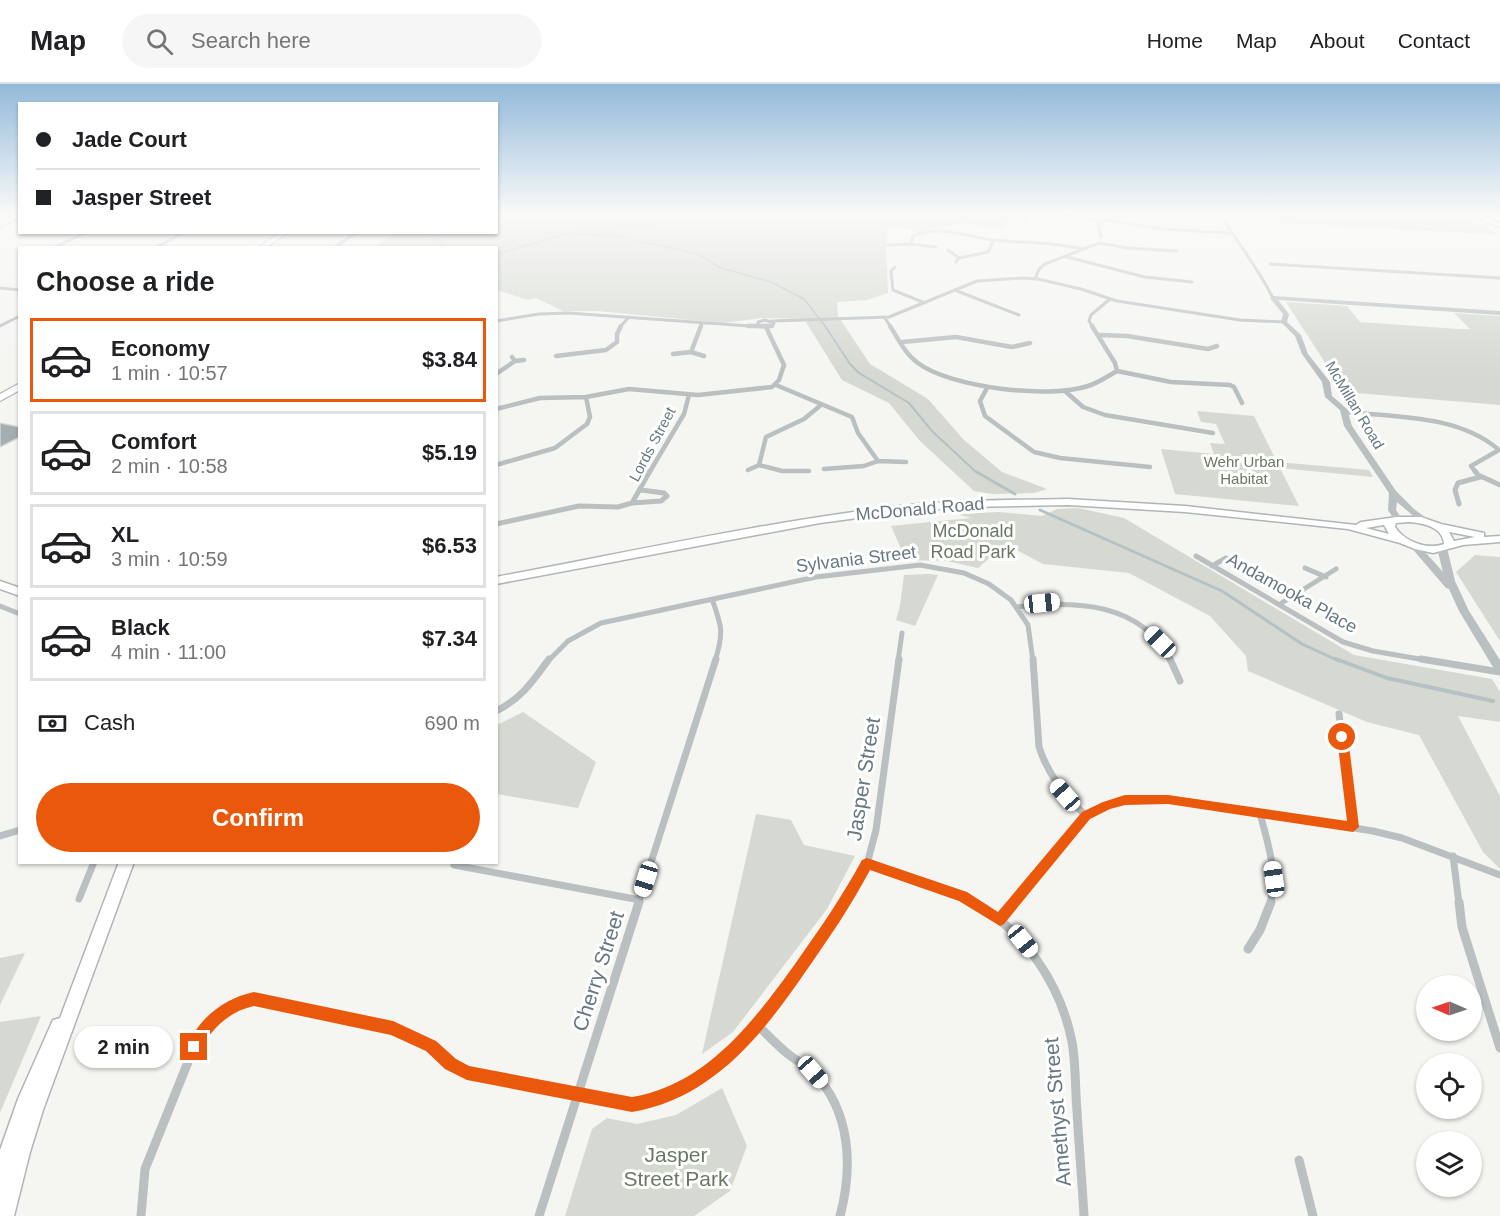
<!DOCTYPE html>
<html lang="en">
<head>
<meta charset="utf-8">
<style>
	body { margin:0; font-family:Helvetica,sans-serif; background:#f6f6f6; color:#202124; height:100vh; display:flex; flex-direction:column; font-size:22px; white-space:nowrap }
	* { box-sizing:border-box; margin:0 }
	p { font-size:20px; color:#757577 }
	.icon { flex:none; width:33px; height:33px; fill:none; stroke:currentColor; stroke-width:2; stroke-linecap:round; stroke-linejoin:round }
	.map { position:relative; flex:1; overflow:hidden }
	.sheet { position:absolute; left:18px; top:162px; width:480px; height:618px; display:flex; flex-direction:column; background:#fff; border-radius:0px; box-shadow:0 2px 4px #0004 }
	.sheet>* { flex:none }
	.hud { position:absolute; left:18px; top:18px; width:480px; height:132px; border-radius:0px; box-shadow:0 2px 4px #0004; display:grid; align-content:center; height:132px; padding:0 18px; background:#fff }
	.needle { width:39px; rotate:272deg }
	.buttons { position:absolute; left:1416px; top:891px; display:grid; gap:12px }
	.buttons a { display:grid; place-items:center; width:66px; height:66px; border-radius:50%; background:#fff; box-shadow:0 2px 4px #0004; font-size:30px }
	.end { position:absolute; width:27px; height:27px; margin:-14px; border:8px solid #ea580c; background:#fff; box-shadow:0 0 0 3px #fff }
	.from { border-radius:50% }
	.bubble { position:absolute; height:42px; border-radius:21px; background:#fff; box-shadow:0 2px 4px #0004; font-size:20px; font-weight:700; line-height:42px; text-align:center }
	.car { position:absolute; width:18px; height:36px; margin:-18px -9px; border-radius:8px; box-shadow:0 0 4px 2px #0007; background:linear-gradient(#fff 24%,#345 0 40%,#fff 0 76%,#345 0 86%,#fff 0) }
	.hud b { display:flex; align-items:center; gap:21px; height:57px; font-size:22px }
	.hud b+b { border-top:2px solid #e0e0e0 }
	.hud i { width:15px; height:15px; background:#202124 }
	ul { padding:0; list-style:none }
	li { display:flex; align-items:center; gap:18px; height:84px; margin:0 12px 9px; padding:0 6px; border:3px solid #e0e0e0; border-radius:0px }
	li div { flex:1 }
	li b { display:block; font-size:22px }
	li em { font-style:normal; font-weight:700 }
	li.active { border-color:#ea580c }
	li>.icon { width:54px; height:54px; stroke-width:1.5 }
	h2 { padding:0 18px; font-size:27px; line-height:72px }
	.pay { display:flex; align-items:center; gap:15px; height:66px; padding:0 18px; font-size:22px }
	.pay p { margin-inline-start:auto }
	.button { display:flex; gap:12px; margin-top:auto; padding:12px 18px }
	.button a { flex:1; height:69px; border-radius:36px; background:#ea580c; color:#fff; font-size:24px; font-weight:700; line-height:69px; text-align:center }
	header { display:flex; align-items:center; gap:36px; box-sizing:border-box; height:84px; padding:0 30px; background:#fff; border-bottom:2px solid #e0e0e0 }
	header strong { font-size:28px }
	nav { display:flex; gap:33px; margin-inline-start:auto; font-size:21px }
	.search { width:420px; height:54px; background:#f6f6f6; display:flex; align-items:center; gap:15px; box-sizing:border-box; padding:0 21px; border-radius:33px; color:#757577; font-size:22px }
	.map>svg:first-child { display:block }
</style>
</head>
<body>
<header>
<strong>Map</strong>
<div class="search"><svg class="icon" aria-label="search" viewBox="0 0 24 24"><circle cx="10" cy="10" r="6"/><path d="M15 15l6 6"/></svg>Search here</div>
<nav><a>Home</a><a>Map</a><a>About</a><a>Contact</a></nav>
</header>
<div class="map">
<svg width="1500" height="1132" viewBox="0 0 1500 1132">
	<rect width="100%" height="100%" fill="#f5f5f2"/>
	<path fill="#d5d9d1" d="M497,130L644,133L646,130H1016L1005,133L1006,145L960,139L916,148L908,145L888,144L886,160L888,209L867,216L837,218L838,232L870,280L928,315L964,356L1002,388L1047,405L1034,409L992,410L974,407L919,356L889,319L842,296L804,235L762,234L723,239L598,227H563L536,214L528,216L497,206L496,164H373L394,149L496,148Z
		M1230,130H1462L1500,151L1234,136Z
		M1286,218L1347,222L1360,238L1459,245H1470L1454,229L1500,232V321L1344,308Z
		M1197,327L1254,332L1277,378L1369,386L1373,393L1280,384L1299,422L1175,410L1161,365L1214,370L1210,359L1225,360L1216,340L1201,338Z
		M1078,424L1124,434L1354,571L1492,595L1500,608V638L1458,632L1500,712V785L1483,768L1419,651L1367,638L1248,587L1246,572L1210,532L1129,489L1043,480L1005,460L978,484L947,477L906,476L891,442L971,434L957,430L999,428L1042,432L1057,425Z
		M1475,471L1500,473V557L1456,488Z
		M928,490L938,491L915,542L896,536L900,522L904,491Z
		M523,628L596,678L578,724L497,710V641Z
		M756,730L791,736L804,761L855,772L827,825L733,948L702,970Z
		M25,869L0,921V874Z
		M41,932L0,1029V938Z
		M722,1004L747,1062L730,1107L694,1132H565L592,1045L607,1034L637,1040L676,1031Z"/>
	<g fill="none" stroke-linecap="round" stroke-linejoin="round">
		<path stroke="#b5c1c4" stroke-width="1.5" d="M579,147L703,135L794,130
			M430,148L446,164
			M570,150L618,152L698,170L721,184L771,198L804,215L826,243
			M496,170L570,149"/>
		<path stroke="#b5c1c4" stroke-width="2" d="M825,242L850,280L859,289L909,319L932,347L977,389"/>
		<path stroke="#b5c1c4" stroke-width="3" d="M975,387L1015,410
			M1040,426L1222,507L1302,560L1339,577"/>
		<path stroke="#b5c1c4" stroke-width="4" d="M1336,575L1387,594L1493,617"/>
	</g>
	<path fill="#a4adb0" stroke="#d6d6d4" stroke-width="1.5" d="M0,339L20,343V353L0,363Z"/>
	<g fill="none" stroke-linecap="round" stroke-linejoin="round">
		<defs>
			<path id="secondary" d="M1068,415L1185,422L1356,441L1361,438L1397,433H1421L1441,440L1484,449V453L1500,452V458L1463,461L1433,469L1415,465L1400,459L1348,445L1185,428L1068,421L966,423L902,428L820,439L496,500V493C630,468 764,438 900,422C956,416 1012,416 1068,415ZM1409,438C1423,439 1443,443 1444,460C1427,466 1405,458 1395,443L1396,439ZM1384,441L1389,450L1366,444ZM1449,448L1475,453L1454,457Z
				M0,497L20,504V512L0,505Z
				M119,778H134L43,1026L30,1068L14,1132H0V1066L18,1015L53,936L60,934Z"/>
			<path id="primary" d="M281,148H289L266,164H257Z
				M20,299V306L0,317V310Z"/>
			<path id="trunk" d="M1471,130H1480L1500,139V144Z"/>
		</defs>
		<use href="#secondary" stroke="#afb5b8" stroke-width="3"/>
		<use href="#primary" stroke="#aeb3b6" stroke-width="2"/>
		<use href="#trunk" stroke="#b0b4b6" stroke-width="3"/>
		<path stroke="#babfc1" stroke-width="3" d="M1061,130L1099,137
			M1220,130C1237,158 1258,184 1273,214
			M1017,133L1026,136
			M1008,135L1020,130
			M0,143L20,135
			M1101,153L1098,139L1105,136L1163,145L1231,149
			M888,161L911,160
			M936,163L911,160L913,152C941,140 966,153 994,156C1024,159 1053,158 1082,165
			M53,164L87,148
			M155,164L185,148
			M334,164L357,148
			M948,166L959,174
			M1067,173L1145,193L1192,198
			M956,178L959,174L988,168L994,156
			M1270,180L1500,194
			M895,183L891,187L893,206L925,219
			M1035,195L1039,185L1045,180L1099,159L1128,164L1177,167
			M0,204L20,206
			M957,207L1019,231
			M884,233L891,243
			M496,237L539,230L568,229L763,243L772,242L774,239L765,236L758,238V241
			M772,237L889,233L977,197L1023,194L1038,195L1081,205L1117,217L1240,236L1284,238
			M0,242L20,232
			M620,243L629,233
			M700,243L702,239
			M1093,243L1089,237L1091,231L1110,215"/>
		<path stroke="#babfc1" stroke-width="4.5" d="M748,242H772
			M890,242C898,254 905,270 918,279C951,304 1049,315 1088,302C1098,299 1108,292 1117,287L1115,279L1092,242
			M1100,251L1127,252L1208,265L1217,262
			M902,258L956,253L1012,263L1030,259
			M691,268L704,272
			M673,270L691,268L701,242
			M556,272L606,266L617,258V250L621,242
			M512,273L515,277L524,276
			M1117,287L1171,298L1230,301L1234,303L1242,319
			M496,290L515,277
			M776,301L852,333L858,349L878,377L906,378
			M987,304L980,317L985,332L1034,368L1060,374L1150,383
			M1065,307L1083,323L1105,331L1213,349
			M496,325L540,314L586,313L629,305L698,311L772,303L779,296L784,281L766,243
			M1346,328C1396,333 1459,331 1499,366L1471,382L1476,389
			M496,381L555,364L587,340L590,333L586,313
			M759,381L782,387H809
			M824,385L864,382L878,377
			M748,386L759,381L766,353L804,335L821,321
			M649,389L684,330L689,311"/>
		<path stroke="#babfc1" stroke-width="5" d="M1475,387L1478,391L1500,401
			M632,419L650,387
			M1459,420L1455,406L1458,399L1480,393
			M496,440L579,422L618,423L632,419L661,417L667,412L664,409L641,406
			M1196,472L1343,558L1373,567L1431,577
			M1212,482L1226,474
			M1305,484L1326,493
			M712,515C722,543 724,548 715,577
			M1280,520L1336,485
			M0,522L20,530
			M1017,523C1073,517 1142,517 1170,577
			M548,577L568,557L601,539L816,493L920,481L964,489L989,500L1011,516L1028,541L1033,577
			M898,577L902,549"/>
		<path stroke="#babfc1" stroke-width="7" d="M1033,575L1039,663C1048,691 1065,711 1086,732
			M1170,575L1180,597
			M1421,575L1500,588
			M496,627C521,615 533,597 549,575
			M1339,630L1353,743
			M1260,729C1267,758 1279,790 1270,819
			M0,752L20,746
			M1453,772L1459,819
			M867,780L975,819
			M454,781L640,816
			M79,815L94,778
			M638,819L716,575
			M846,819L867,780L876,746L899,575
			M1014,819L1086,732L1107,721L1125,716L1169,715L1373,747L1402,754L1500,791"/>
		<path stroke="#babfc1" stroke-width="9" d="M972,818C1024,845 1061,901 1072,958C1076,980 1075,1005 1077,1027C1079,1062 1082,1097 1084,1132
			M1459,818L1462,843L1500,964
			M1000,836L1015,818
			M1248,865L1260,846L1271,818
			M758,942C768,951 778,962 788,970C797,977 807,982 814,989C851,1028 853,1083 840,1132
			M1299,1076L1313,1132
			M141,1132L145,1085L194,963L212,937L240,918L254,915L393,944L431,962L451,980L467,989L632,1020C712,1007 760,940 804,878C819,858 835,839 846,818
			M539,1132L639,818"/>
		<path fill="#babfc1" fill-rule="evenodd" d="M1273,212L1500,227V231L1278,216L1289,230L1287,238L1301,251L1308,270L1330,298L1332,312L1347,325L1352,342L1396,407L1414,425L1429,436V440H1423L1397,418L1396,426L1402,435L1398,438L1395,437L1388,426L1389,409L1344,342L1340,326L1325,313L1322,298L1302,270L1295,252L1281,238L1283,230L1270,214Z
			M1414,458L1417,459L1443,488L1437,464L1442,461L1447,464L1455,497L1469,527L1500,576V589L1496,588L1459,527L1449,505L1446,504L1409,461Z"/>
		<use href="#secondary" fill="#fff" fill-rule="evenodd"/>
		<use href="#primary" fill="#fff" fill-rule="evenodd"/>
		<use href="#trunk" fill="#fff" fill-rule="evenodd"/>
	</g>
	<linearGradient id="sky" x2="0" y2="1"><stop stop-color="#93b9da"/><stop offset="0.45" stop-color="#fafaf9"/><stop offset="1" stop-color="#fafaf9" stop-opacity="0"/></linearGradient>
	<rect width="1500" height="289" fill="url(#sky)"/>
	<path fill="#ea580c" d="M1342,649L1348,653L1359,743L1353,748L1168,720L1125,721L1110,725L1090,735L1004,840L1000,842L959,817L870,786C851,822 829,854 806,887C762,951 713,1014 632,1028L467,996L445,985L426,967L391,951L254,922C229,927 210,946 199,968L194,970L189,968L187,963C198,935 224,914 254,908L393,937L436,957L456,975L469,982L632,1013C706,1001 754,937 795,880C819,846 842,813 862,776L867,774L967,808L998,828L1082,728L1103,718L1125,711H1168L1347,737L1337,653Z"/>
	<g text-anchor="middle" dominant-baseline="central" stroke-width="6" stroke-linejoin="round" paint-order="stroke">
		<g font-size="15" fill="#677880" stroke="#fff">
			<text transform="translate(1355 321) rotate(59)">McMillan Road</text>
			<text transform="translate(652 360) rotate(-62)">Lords Street</text>
		</g>
		<g font-size="15" fill="#6b7865" stroke="#fff">
			<text x="1244" y="377">Wehr Urban<tspan x="1244" dy="17">Habitat</tspan></text>
		</g>
		<g font-size="18" fill="#677880" stroke="#fff">
			<text transform="translate(920 425) rotate(-5)">McDonald Road</text>
			<text transform="translate(856 475) rotate(-7)">Sylvania Street</text>
			<text transform="translate(1292 509) rotate(29)">Andamooka Place</text>
		</g>
		<g font-size="18" fill="#6b7865" stroke="#fff">
			<text x="973" y="447">McDonald<tspan x="973" dy="21">Road Park</tspan></text>
		</g>
		<g font-size="21" fill="#677880" stroke="#fff">
			<text transform="translate(863 695) rotate(-81)">Jasper Street</text>
			<text transform="translate(598 887) rotate(-72)">Cherry Street</text>
			<text transform="translate(1057 1028) rotate(-95)">Amethyst Street</text>
		</g>
		<g font-size="21" fill="#6b7865" stroke="#fff">
			<text x="676" y="1070">Jasper<tspan x="676" dy="24">Street Park</tspan></text>
		</g>
	</g>
</svg>
<div class="buttons">
<a><svg class="needle" viewBox="-14 -14 28 28"><path d="M0-13l5 13h-10z" fill="#e53935"/><path d="M0 13l5-13h-10z" fill="#757577"/></svg></a>
<a><svg class="icon" aria-label="locate" viewBox="0 0 24 24"><circle cx="12" cy="12" r="6"/><path d="M12 2v4M12 18v4M2 12h4M18 12h4"/></svg></a>
<a><svg class="icon" aria-label="layers" viewBox="0 0 24 24"><path d="M12 4l9 5-9 5-9-5zM3 14l9 5 9-5"/></svg></a>
</div>
<i class="end from" style="left:1342px;top:653px"></i>
<i class="end" style="left:194px;top:963px"></i>
<div class="bubble" style="left:74px;top:942px;width:99px">2 min</div>
<i class="car" style="left:1042px;top:519px;rotate:84deg"></i>
<i class="car" style="left:1160px;top:558px;rotate:315deg"></i>
<i class="car" style="left:1065px;top:711px;rotate:319deg"></i>
<i class="car" style="left:646px;top:795px;rotate:197deg"></i>
<i class="car" style="left:1274px;top:795px;rotate:352deg"></i>
<i class="car" style="left:1023px;top:857px;rotate:141deg"></i>
<i class="car" style="left:813px;top:988px;rotate:139deg"></i>
<div class="hud">
<b><i class="from"></i>Jade Court</b>
<b><i></i>Jasper Street</b>
</div>
<section class="sheet">
<h2>Choose a ride</h2>
<ul>
<li class="active"><svg class="icon" aria-label="car" viewBox="0 0 24 24"><path d="M5 17H2v-5l4-1 3-4h7l3 4 3 1v5h-3M9 17h6M6 11h13"/><circle cx="7" cy="17" r="2"/><circle cx="17" cy="17" r="2"/></svg><div><b>Economy</b><p>1 min · 10:57</p></div><em>$3.84</em></li>
<li><svg class="icon" aria-label="car" viewBox="0 0 24 24"><path d="M5 17H2v-5l4-1 3-4h7l3 4 3 1v5h-3M9 17h6M6 11h13"/><circle cx="7" cy="17" r="2"/><circle cx="17" cy="17" r="2"/></svg><div><b>Comfort</b><p>2 min · 10:58</p></div><em>$5.19</em></li>
<li><svg class="icon" aria-label="car" viewBox="0 0 24 24"><path d="M5 17H2v-5l4-1 3-4h7l3 4 3 1v5h-3M9 17h6M6 11h13"/><circle cx="7" cy="17" r="2"/><circle cx="17" cy="17" r="2"/></svg><div><b>XL</b><p>3 min · 10:59</p></div><em>$6.53</em></li>
<li><svg class="icon" aria-label="car" viewBox="0 0 24 24"><path d="M5 17H2v-5l4-1 3-4h7l3 4 3 1v5h-3M9 17h6M6 11h13"/><circle cx="7" cy="17" r="2"/><circle cx="17" cy="17" r="2"/></svg><div><b>Black</b><p>4 min · 11:00</p></div><em>$7.34</em></li>
</ul>
<div class="pay"><svg class="icon" aria-label="cash" viewBox="0 0 24 24"><path d="M3 7h18v10H3z"/><circle cx="12" cy="12" r="2"/></svg>Cash<p>690 m</p></div>
<div class="button"><a>Confirm</a></div>
</section>
</div>
</body>
</html>
